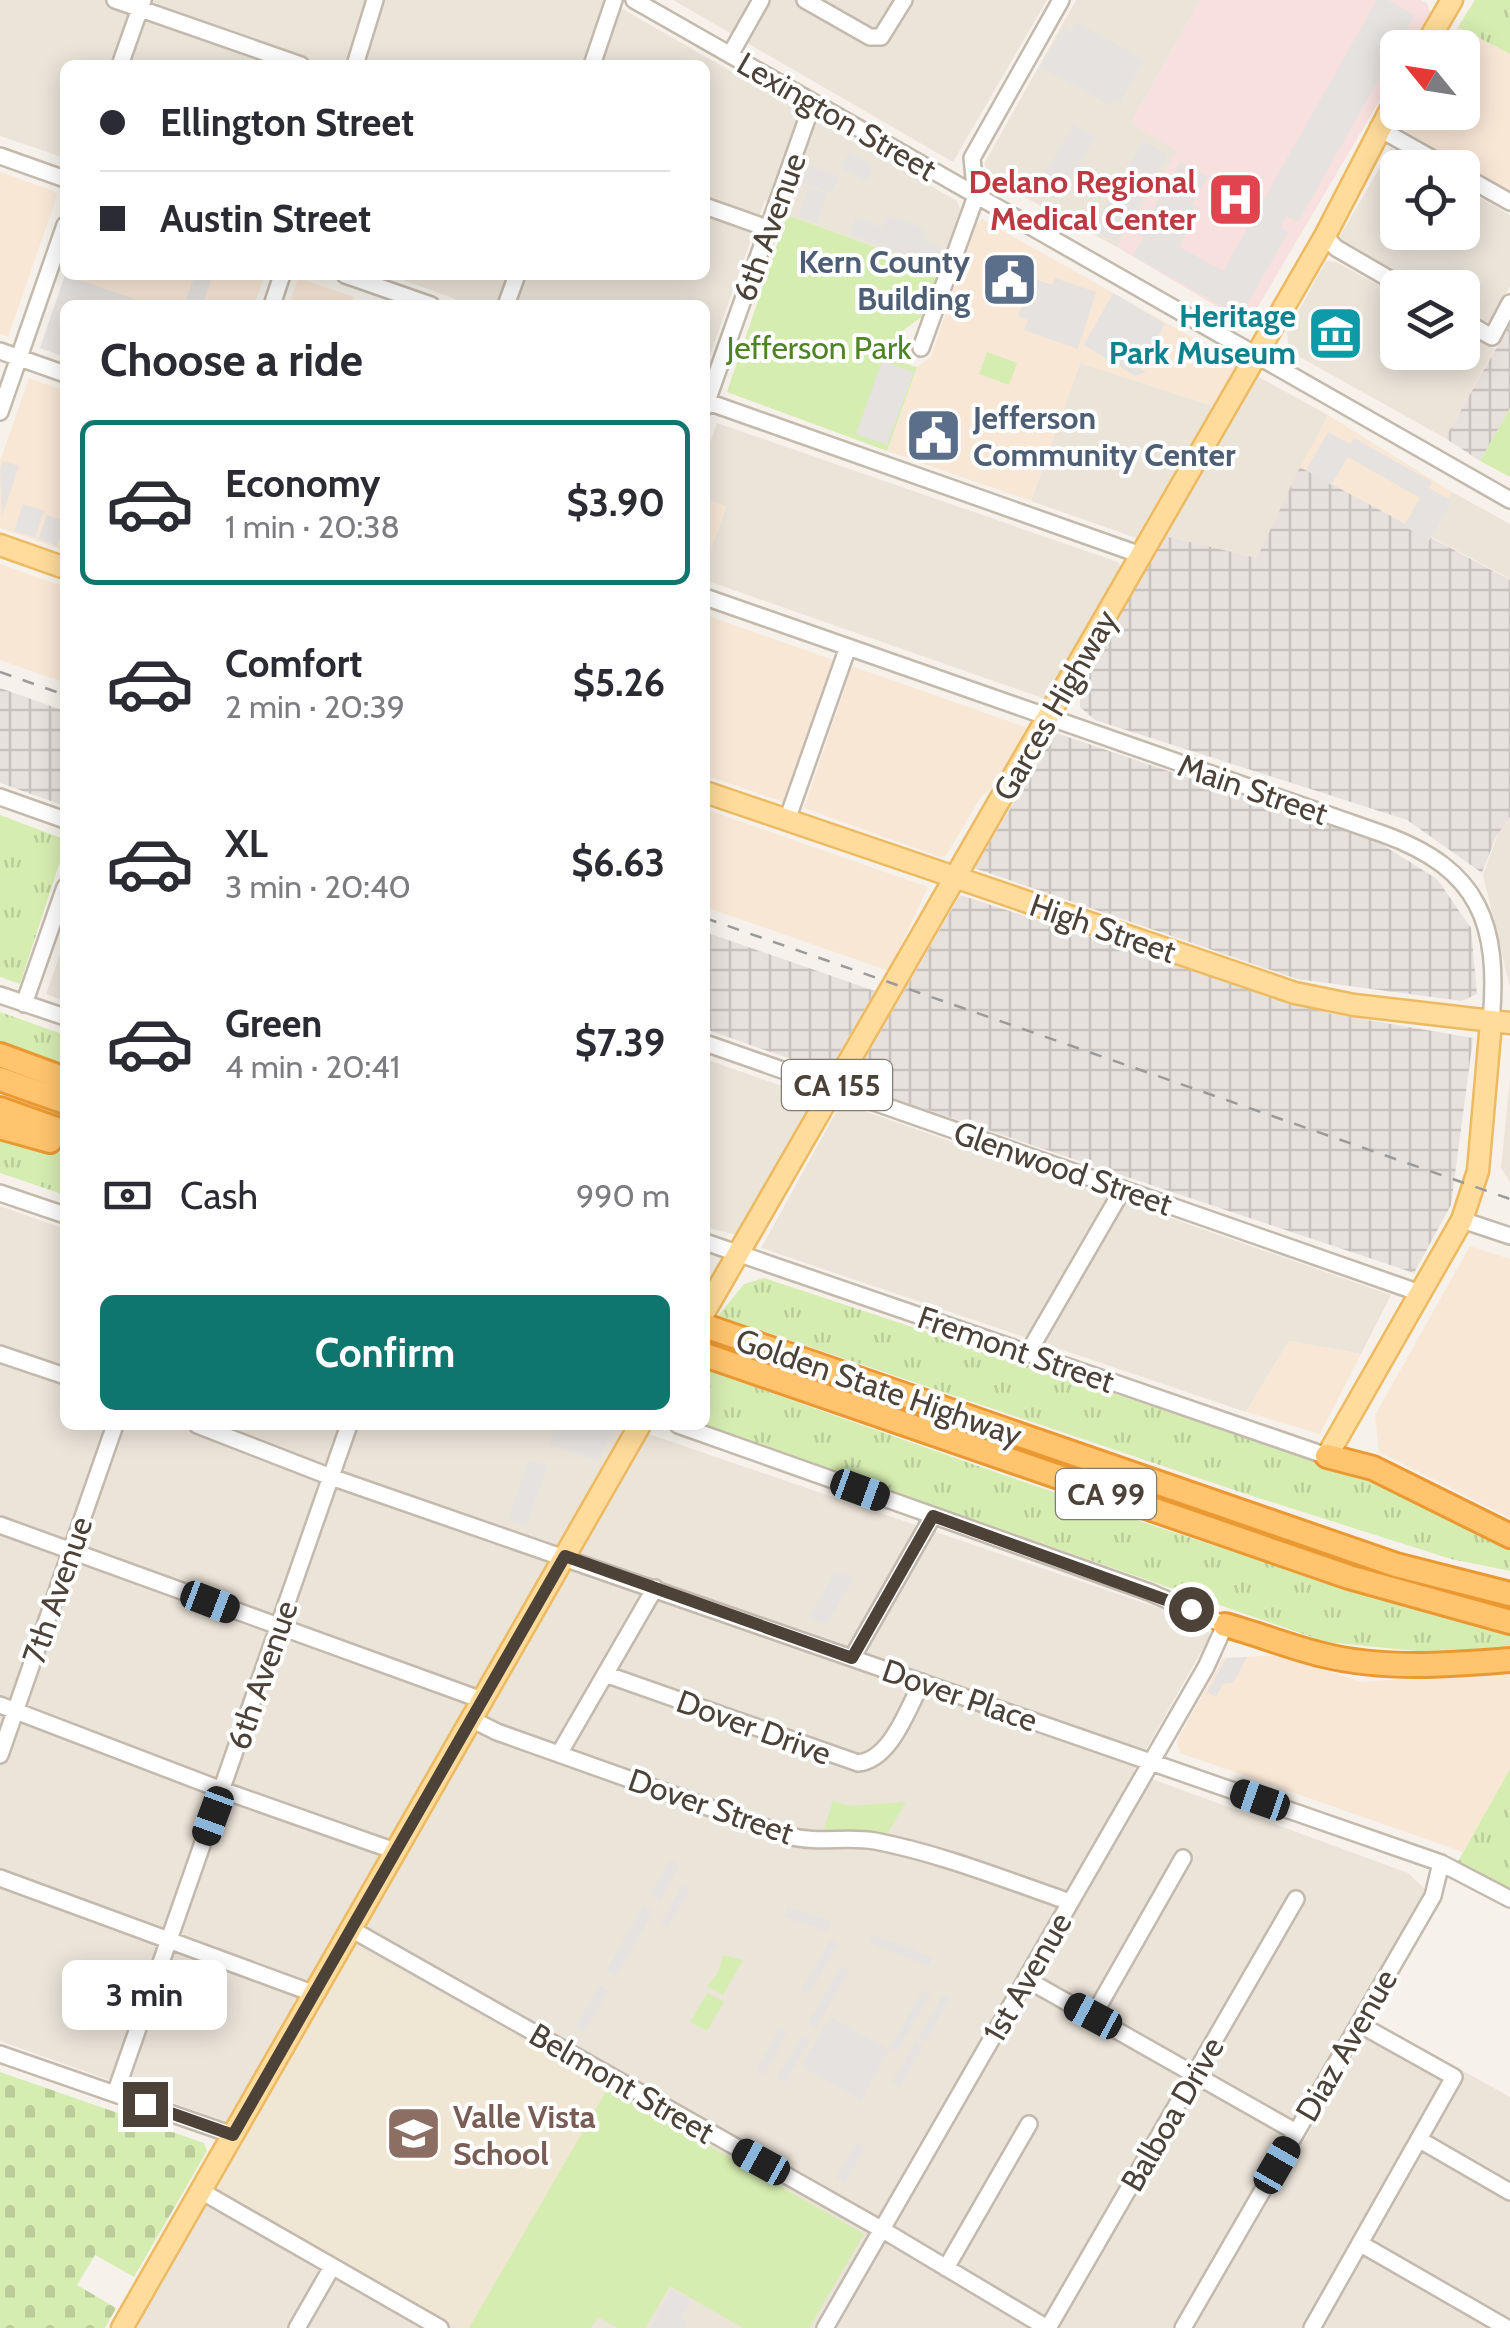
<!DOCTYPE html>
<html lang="en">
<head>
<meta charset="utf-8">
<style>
	body { margin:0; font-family:Cabin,sans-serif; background:#f7f7f7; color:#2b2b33; height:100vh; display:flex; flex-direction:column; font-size:38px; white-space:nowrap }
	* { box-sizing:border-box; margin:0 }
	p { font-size:32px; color:#7c7c81 }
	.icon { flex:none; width:55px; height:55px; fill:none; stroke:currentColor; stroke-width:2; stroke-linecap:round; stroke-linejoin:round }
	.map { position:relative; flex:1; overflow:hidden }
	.panel { position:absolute; left:60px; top:300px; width:650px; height:1130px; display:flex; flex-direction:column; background:#fff; border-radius:15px; box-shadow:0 5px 25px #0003 }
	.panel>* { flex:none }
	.guide { position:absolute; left:60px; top:60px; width:650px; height:220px; border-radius:15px; box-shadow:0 5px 25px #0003; display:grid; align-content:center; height:220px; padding:0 40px; background:#fff }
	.needle { width:65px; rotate:300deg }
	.controls { position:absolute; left:1380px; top:30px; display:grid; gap:20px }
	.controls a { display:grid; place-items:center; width:100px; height:100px; border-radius:15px; background:#fff; box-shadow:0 5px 25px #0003; font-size:50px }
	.end { position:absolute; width:45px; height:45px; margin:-22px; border:12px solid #4c4238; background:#fff; box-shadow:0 0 0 5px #fff }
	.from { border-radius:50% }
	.bubble { position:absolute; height:70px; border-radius:15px; background:#fff; box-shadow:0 5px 25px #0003; font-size:32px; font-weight:800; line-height:70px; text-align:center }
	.car { position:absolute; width:30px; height:60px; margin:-30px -15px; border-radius:12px; box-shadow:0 0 8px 2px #0007; background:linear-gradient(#222 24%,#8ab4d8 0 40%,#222 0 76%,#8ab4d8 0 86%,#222 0) }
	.guide b { display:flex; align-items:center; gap:35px; height:95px; font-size:38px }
	.guide b+b { border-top:2px solid #e1e1e2 }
	.guide i { width:25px; height:25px; background:#2b2b33 }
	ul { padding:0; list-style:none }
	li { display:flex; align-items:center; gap:30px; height:165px; margin:0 20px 15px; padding:0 20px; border:5px solid transparent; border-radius:15px }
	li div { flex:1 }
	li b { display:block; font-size:38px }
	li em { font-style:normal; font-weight:800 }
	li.selected { border-color:#0f766e }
	li>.icon { width:90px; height:90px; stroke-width:1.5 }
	h2 { padding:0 40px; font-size:45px; line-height:120px }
	.pay { display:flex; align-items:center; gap:25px; height:110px; padding:0 40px; font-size:38px }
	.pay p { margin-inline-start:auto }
	.primary-button { display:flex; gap:20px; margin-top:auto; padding:20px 40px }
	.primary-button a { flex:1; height:115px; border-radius:15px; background:#0f766e; color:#fff; font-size:40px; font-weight:800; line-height:115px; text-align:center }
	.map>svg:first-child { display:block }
</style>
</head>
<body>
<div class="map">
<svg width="1510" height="2328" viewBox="0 0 1510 2328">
	<defs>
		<pattern id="industrial-grid" width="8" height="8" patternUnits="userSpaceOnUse" patternTransform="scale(2.5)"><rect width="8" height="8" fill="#e6e1dc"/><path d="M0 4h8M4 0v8" fill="none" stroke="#c7c2be"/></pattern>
		<pattern id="grass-tufts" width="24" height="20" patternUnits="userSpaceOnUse" patternTransform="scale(2.5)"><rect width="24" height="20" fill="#d6edb1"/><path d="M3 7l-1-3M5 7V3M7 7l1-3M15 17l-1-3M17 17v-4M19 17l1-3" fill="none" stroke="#b9cc99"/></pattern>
		<pattern id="cemetery-stones" width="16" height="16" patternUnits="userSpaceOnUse" patternTransform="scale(2.5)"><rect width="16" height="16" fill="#d6edb1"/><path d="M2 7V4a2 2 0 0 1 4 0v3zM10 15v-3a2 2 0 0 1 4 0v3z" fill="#b9cc99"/></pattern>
	</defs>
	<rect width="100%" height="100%" fill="#f6f2eb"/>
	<path fill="#ebe4d9" d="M0,0H607L957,201L960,210L939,270L787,215L765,200L705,369V305H472L389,275H705V65H65V158L0,136Z
		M673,0H1047L953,162Z
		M1076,0H1200L1131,123L1178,151L1117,247L991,179L984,164Z
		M1391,148L1426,167L1398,168V232H1462L1463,188L1510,215V286L1490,321L1483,322L1463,311L1462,288L1421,287L1345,245L1340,236Z
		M1326,261L1336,262L1397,295L1398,352H1462L1463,331L1495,349L1445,438L1289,351L1287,332Z
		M1080,363L1213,406L1136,538L1031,501Z
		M1257,376L1328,415L1257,558L1165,536Z
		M717,423L1118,562L1121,567L1045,699L705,580V566L726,507L705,499V457Z
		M1452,492L1510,524V579L1426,534Z
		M1510,818V988L1483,875L1498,834Z
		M65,940V1001L46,994Z
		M705,1059L807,1095L809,1108L740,1236L705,1227Z
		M1510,1079V1182L1501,1168Z
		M841,1103L1391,1295L1361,1354L1289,1341L1246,1412L761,1248Z
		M0,1206L65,1229V1425H622L1206,1624L1210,1636L1133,1772L1408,1873L1428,1892L1186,2328H133L196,2208L227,2122L0,2041Z
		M1374,2021L1510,2097V2328H1194Z"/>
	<path fill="#f9e7d6" d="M1458,27L1510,54V194L1400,128L1409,113L1462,112V48L1446,47Z
		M0,172L54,191L57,196L8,337L0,334Z
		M982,219L1238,363L1213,406L1080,363L1031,501L887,451L917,367L931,357L976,225Z
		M65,275H265L254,305H65V357L40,348Z
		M298,278L354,297L351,305H289Z
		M29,378L65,391V551L0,528V461Z
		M1328,415L1452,492L1426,534L1300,468Z
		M705,499L726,506L705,566Z
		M0,564L65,587V683L0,660Z
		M705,615L834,660L783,802L705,775Z
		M852,666L1028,728L993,787L980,798L946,856L940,857L804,808Z
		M705,809L928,887L889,971L705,907Z
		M1470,1246L1510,1259V1518L1379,1452L1375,1415Z
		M1289,1341L1361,1354L1320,1434L1246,1412Z
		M1283,1655L1361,1682L1510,1670V1769L1463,1852L1180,1753L1177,1741L1223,1658Z"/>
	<path fill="url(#industrial-grid)" d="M1510,324V408L1480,461L1445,438Z
		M1300,467L1510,580V817L1496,837L1482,873L1407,820L1095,720L1080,707V686L1165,536L1257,558Z
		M0,688L65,711V806L0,783Z
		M1056,733L1378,842L1437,879L1471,928L1477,994L1462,1001L1297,979L974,868Z
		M960,895L1327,1013L1473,1038L1451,1205L1414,1273L850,1084Z
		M705,932L875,991L828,1072L705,1029Z"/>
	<path fill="#f0e6d4" d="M358,1947L608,2088L469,2328H459L222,2192L218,2186L350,1952Z"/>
	<path fill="#f7e0de" d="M1200,0H1421L1427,3L1431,14L1411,47L1398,48L1397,71L1256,310L1236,318L1117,247L1177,151L1131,123Z"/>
	<path fill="url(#grass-tufts)" d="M1475,0H1510V54L1458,27Z
		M0,815L61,838L65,846L20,984L0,977Z
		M0,1012L65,1035V1070L0,1046Z
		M0,1134L65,1155V1195L0,1173Z
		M764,1278L1375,1480L1510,1545V1571L1451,1559L1243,1493L718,1316L744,1284Z
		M705,1369C971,1465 1238,1559 1510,1636V1649L1436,1653L1326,1642L701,1425H705Z
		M1510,1769V1891L1457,1863Z"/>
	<path fill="url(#cemetery-stones)" d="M0,2072L204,2143L207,2151L134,2277L95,2255L77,2285L116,2308L105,2328H0Z"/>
	<path fill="#d6edb1" d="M787,215L939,270L923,316L901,332L894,343L899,362L917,367L887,451L727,392Z
		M987,352L1017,363L1009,385L979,374Z
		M1510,408V477L1480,461Z
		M833,1801L849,1806L906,1802L887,1834L861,1830L823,1831Z
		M723,1955L743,1960L723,1995L707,1986L718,1973Z
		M707,1993L724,2002L707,2031L690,2022Z
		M608,2088L864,2234L809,2328H743L670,2286L645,2328H618L598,2317L591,2328H469Z"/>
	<path fill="#e5e2df" d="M1377,0H1388L1415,15L1298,222L1286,216L1281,228L1288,232L1245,308L1236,303L1231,311L1133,256L1143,238L1139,235L1180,162L1208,177L1192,204L1200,209L1179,247L1223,271Z
		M1076,22L1144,60L1120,103L1113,99L1110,105L1041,67L1064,27L1071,31Z
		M1073,125L1095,137L1062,194L1041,181Z
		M1143,141L1168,155L1117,243L1092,229Z
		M849,152L874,166L866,181L841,168Z
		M808,164L839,177L831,193L801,182Z
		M808,187L827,194L817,223L798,217Z
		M886,215L927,229L923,240L941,247L935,264L850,235L855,218L882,227Z
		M65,275L76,279L152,305H65V357L40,348Z
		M195,275H213L202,305H184Z
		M1032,278L1052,285L1055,278L1096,292L1078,349L1024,330L1028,320L1018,316Z
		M1113,293L1165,324L1140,369L1146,372L1135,376L1084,345Z
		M882,361L914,372L887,445L856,434Z
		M1328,432L1350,444L1354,438L1432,482L1429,488L1452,501L1429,541L1404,526L1420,498L1348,457L1331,485L1306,470Z
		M3,461L19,466L2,516L0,469Z
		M23,504L44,511L35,538L14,531Z
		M47,515L65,521L57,546L38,539Z
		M556,1425H598L614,1430L598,1461L550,1444Z
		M529,1460L547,1466L526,1526L508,1520Z
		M835,1572L854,1578L826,1625L808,1618Z
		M1247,1657L1233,1683L1223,1684L1216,1697L1207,1692L1226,1658Z
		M670,1859L680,1865L660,1900L650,1895Z
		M682,1885L690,1889L668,1927L661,1923Z
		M643,1906L653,1912L616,1977L606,1971Z
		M787,1907L831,1922L827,1931L784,1917Z
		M873,1935L932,1957L929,1966L869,1943Z
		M830,1940L838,1944L809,1994L801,1991Z
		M841,1966L849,1971L816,2028L808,2024Z
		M599,1985L608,1991L585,2031L576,2026Z
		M923,1990L930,1995L897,2051L890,2048Z
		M943,1995L950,1999L925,2042L918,2038Z
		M830,2017L889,2050L861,2100L801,2066Z
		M780,2028L787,2032L764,2075L756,2070Z
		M802,2036L810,2040L785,2083L777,2078Z
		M916,2041L923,2046L900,2087L892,2083Z
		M857,2143L865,2148L845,2183L836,2178Z
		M671,2290L691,2301L680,2319L687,2323L684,2328H650Z"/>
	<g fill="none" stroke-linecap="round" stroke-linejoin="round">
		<defs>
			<path id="minor" d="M115,0L301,65
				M634,0L1510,500
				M805,0L870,37H881L904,0
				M730,55L761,0
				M120,65L143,0
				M355,65L375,0
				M592,65L614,0
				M1378,128L1449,168
				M0,156L65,179
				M1462,175L1510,202
				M705,206L767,228
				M1325,236L1336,248L1405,288
				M345,275L431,305
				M272,305L282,275
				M506,305L517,275
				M1462,320L1492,337L1510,303
				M921,348L976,196L972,158L1061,0
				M0,351L65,374
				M705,401L1141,555
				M705,407L813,102
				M0,412L65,225
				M705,597L1383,834C1480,869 1500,924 1491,1022
				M0,797L65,820
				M787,820L848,647
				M0,995L65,1017
				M24,1004L65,887
				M705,1043L1420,1293
				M0,1193L65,1215
				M1462,1220L1510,1236
				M705,1242L1327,1456
				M1028,1353L1123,1189
				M0,1354L65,1376
				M197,1425L331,1477L1441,1863L1510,1899
				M678,1425L1149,1592L1225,1625L1206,1667L825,2328
				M0,1525L482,1700
				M852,1658L933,1516
				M605,1674L858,1763C891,1760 908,1708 922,1682
				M0,1705L222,1790L395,1851
				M471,1719L497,1732L789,1836C818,1844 846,1836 875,1841C942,1854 1006,1880 1070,1902
				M559,1754L655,1588
				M0,1755L115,1425
				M0,1878L315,1994
				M351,1929L888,2233L1047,2328
				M1026,1979L1296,2132
				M1093,2016L1183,1858
				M0,2054L233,2135
				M115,2094L349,1425
				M1420,2140L1510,2192
				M201,2191L440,2328
				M1361,2244L1507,2328
				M946,2268L1029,2124
				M297,2328L332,2267
				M1048,2328L1296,1899
				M1183,2328L1433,1896L1441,1863
				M1312,2328L1454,2077L1359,2024"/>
			<path id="major" d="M1424,48L1452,0
				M0,545L65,568
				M705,792L1295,993L1354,1005L1510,1023
				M705,1311L1325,236L1398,95
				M1327,1456L1462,1220L1478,1171L1491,1022
				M122,2328L640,1425"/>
			<path id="highway" d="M0,1055L65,1079
				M0,1079L65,1102
				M0,1109L65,1132
				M0,1127L50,1141
				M705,1326L1396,1565L1510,1594
				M705,1355L1349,1577L1510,1622
				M1327,1456L1373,1468L1510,1536
				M1225,1625C1258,1634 1290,1647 1323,1655C1383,1670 1449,1665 1510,1660"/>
		</defs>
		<use href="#minor" stroke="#c3b9ac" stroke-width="20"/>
		<use href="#major" stroke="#edba62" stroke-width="25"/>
		<use href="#highway" stroke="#ea9932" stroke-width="28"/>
		<use href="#minor" stroke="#fff" stroke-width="15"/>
		<use href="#major" stroke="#ffdc9b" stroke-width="20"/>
		<use href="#highway" stroke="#ffc46d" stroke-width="22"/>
		<path stroke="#9a9a9a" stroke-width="2.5" stroke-dasharray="12 12" stroke-linecap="butt" d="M0,672L65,695
			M705,918L1510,1199"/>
	</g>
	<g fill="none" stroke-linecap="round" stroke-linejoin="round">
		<path stroke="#4c4238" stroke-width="12" d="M145,2104L233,2135L565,1556L852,1658L933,1516L1191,1609"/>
	</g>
	<defs>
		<symbol id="hospital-square" viewBox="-11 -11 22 22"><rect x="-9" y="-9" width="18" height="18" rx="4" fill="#e0444e" stroke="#fff"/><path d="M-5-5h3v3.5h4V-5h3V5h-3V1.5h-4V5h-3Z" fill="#fff"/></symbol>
		<symbol id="civic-square" viewBox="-11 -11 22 22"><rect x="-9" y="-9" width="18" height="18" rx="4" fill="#5c6f8a" stroke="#fff"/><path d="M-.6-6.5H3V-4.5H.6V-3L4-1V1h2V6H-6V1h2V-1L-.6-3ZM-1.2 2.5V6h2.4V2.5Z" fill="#fff"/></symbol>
		<symbol id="museum-square" viewBox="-11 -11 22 22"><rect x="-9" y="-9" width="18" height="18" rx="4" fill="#0f9aa8" stroke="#fff"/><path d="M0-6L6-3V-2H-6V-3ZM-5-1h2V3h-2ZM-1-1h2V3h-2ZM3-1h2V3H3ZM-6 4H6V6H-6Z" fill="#fff"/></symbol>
		<symbol id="school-square" viewBox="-11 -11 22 22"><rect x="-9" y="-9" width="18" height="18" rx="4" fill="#8d6e63" stroke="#fff"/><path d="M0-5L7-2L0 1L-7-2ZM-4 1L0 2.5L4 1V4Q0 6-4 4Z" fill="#fff"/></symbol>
	</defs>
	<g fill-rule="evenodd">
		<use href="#hospital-square" x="1204" y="168" width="63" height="63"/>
		<use href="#civic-square" x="978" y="248" width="63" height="63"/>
		<use href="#museum-square" x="1304" y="302" width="63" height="63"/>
		<use href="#civic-square" x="902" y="404" width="63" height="63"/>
		<use href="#school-square" x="382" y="2102" width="63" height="63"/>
	</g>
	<g text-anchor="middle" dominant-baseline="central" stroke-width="8" stroke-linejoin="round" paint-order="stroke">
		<g fill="#fff" stroke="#827b74" stroke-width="2.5">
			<rect x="782" y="1060" width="110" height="50" rx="8"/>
			<rect x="1056" y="1469" width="100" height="50" rx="8"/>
		</g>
		<g font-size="30" font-weight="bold" fill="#4c4238">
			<text x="837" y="1085">CA 155</text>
			<text x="1106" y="1494">CA 99</text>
		</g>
		<g font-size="32" fill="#4c4238" stroke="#fff">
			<text transform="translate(837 116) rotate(30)">Lexington Street</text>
			<text transform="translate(769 227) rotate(-70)">6th Avenue</text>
			<text transform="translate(1055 705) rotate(-60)">Garces Highway</text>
			<text transform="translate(1253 789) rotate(19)">Main Street</text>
			<text transform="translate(1103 928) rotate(19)">High Street</text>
			<text transform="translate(1063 1168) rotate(19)">Glenwood Street</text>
			<text transform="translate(1016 1349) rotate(19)">Fremont Street</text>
			<text transform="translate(879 1387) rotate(19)">Golden State Highway</text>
			<text transform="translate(57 1590) rotate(-71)">7th Avenue</text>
			<text transform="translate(262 1675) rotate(-71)">6th Avenue</text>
			<text transform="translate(960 1695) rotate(19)">Dover Place</text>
			<text transform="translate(754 1727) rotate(20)">Dover Drive</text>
			<text transform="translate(711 1806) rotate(19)">Dover Street</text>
			<text transform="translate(1027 1977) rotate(-60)">1st Avenue</text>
			<text transform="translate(1346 2045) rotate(-60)">Diaz Avenue</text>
			<text transform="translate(622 2083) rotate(30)">Belmont Street</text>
			<text transform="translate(1172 2114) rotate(-60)">Balboa Drive</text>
		</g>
		<g font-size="32" font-weight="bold" fill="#be3a42" stroke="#fff" text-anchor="end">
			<text x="1196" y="181">Delano Regional<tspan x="1196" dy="37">Medical Center</tspan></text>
		</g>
		<g font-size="32" font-weight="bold" fill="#4e5e75" stroke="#fff" text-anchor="end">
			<text x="970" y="261">Kern County<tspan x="970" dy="37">Building</tspan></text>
			<text x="973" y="417" text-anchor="start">Jefferson<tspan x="973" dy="37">Community Center</tspan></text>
		</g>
		<g font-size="32" font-weight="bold" fill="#0d838f" stroke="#fff" text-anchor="end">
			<text x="1296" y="315">Heritage<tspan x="1296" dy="37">Park Museum</tspan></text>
		</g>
		<g font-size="32" fill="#4f8425" stroke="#fff">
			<text x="819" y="347">Jefferson Park</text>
		</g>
		<g font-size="32" font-weight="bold" fill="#785e54" stroke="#fff" text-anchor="start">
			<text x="453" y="2116">Valle Vista<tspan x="453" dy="37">School</tspan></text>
		</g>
	</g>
</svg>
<div class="controls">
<a><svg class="needle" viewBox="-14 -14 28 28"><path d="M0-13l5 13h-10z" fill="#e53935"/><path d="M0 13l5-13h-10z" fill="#7c7c81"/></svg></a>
<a><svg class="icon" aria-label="locate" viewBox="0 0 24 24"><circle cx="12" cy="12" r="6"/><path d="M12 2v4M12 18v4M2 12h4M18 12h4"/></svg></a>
<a><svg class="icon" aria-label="layers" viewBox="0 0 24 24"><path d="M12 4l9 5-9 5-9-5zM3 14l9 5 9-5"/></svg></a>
</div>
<i class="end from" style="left:1191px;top:1609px"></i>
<i class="end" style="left:145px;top:2104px"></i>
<div class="bubble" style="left:62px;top:1960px;width:165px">3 min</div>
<i class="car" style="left:860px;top:1490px;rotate:110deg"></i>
<i class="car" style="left:210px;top:1602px;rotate:111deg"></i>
<i class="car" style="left:1260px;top:1800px;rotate:289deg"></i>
<i class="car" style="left:213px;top:1816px;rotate:200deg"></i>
<i class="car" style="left:1093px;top:2016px;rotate:298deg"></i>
<i class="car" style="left:761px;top:2162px;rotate:299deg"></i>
<i class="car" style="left:1277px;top:2165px;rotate:30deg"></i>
<div class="guide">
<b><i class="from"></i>Ellington Street</b>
<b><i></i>Austin Street</b>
</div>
<section class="panel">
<h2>Choose a ride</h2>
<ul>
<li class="selected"><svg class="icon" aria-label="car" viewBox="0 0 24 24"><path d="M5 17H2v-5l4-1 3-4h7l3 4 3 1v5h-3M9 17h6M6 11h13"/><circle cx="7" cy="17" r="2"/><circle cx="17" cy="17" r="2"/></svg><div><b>Economy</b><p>1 min · 20:38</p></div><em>$3.90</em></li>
<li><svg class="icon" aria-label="car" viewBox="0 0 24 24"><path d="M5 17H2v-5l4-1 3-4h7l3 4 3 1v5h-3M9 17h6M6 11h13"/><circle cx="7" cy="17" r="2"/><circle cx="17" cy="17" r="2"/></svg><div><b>Comfort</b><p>2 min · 20:39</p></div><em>$5.26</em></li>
<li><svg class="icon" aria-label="car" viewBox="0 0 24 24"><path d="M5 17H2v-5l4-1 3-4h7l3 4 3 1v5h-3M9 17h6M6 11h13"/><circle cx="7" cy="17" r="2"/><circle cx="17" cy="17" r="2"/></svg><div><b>XL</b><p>3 min · 20:40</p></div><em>$6.63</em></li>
<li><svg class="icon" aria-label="car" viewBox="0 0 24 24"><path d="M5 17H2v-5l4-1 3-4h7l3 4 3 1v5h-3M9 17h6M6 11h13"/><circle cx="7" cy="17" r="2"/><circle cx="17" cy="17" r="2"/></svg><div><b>Green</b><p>4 min · 20:41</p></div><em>$7.39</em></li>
</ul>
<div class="pay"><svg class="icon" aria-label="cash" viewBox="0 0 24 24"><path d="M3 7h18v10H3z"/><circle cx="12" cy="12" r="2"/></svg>Cash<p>990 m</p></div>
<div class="primary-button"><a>Confirm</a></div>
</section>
</div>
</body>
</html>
